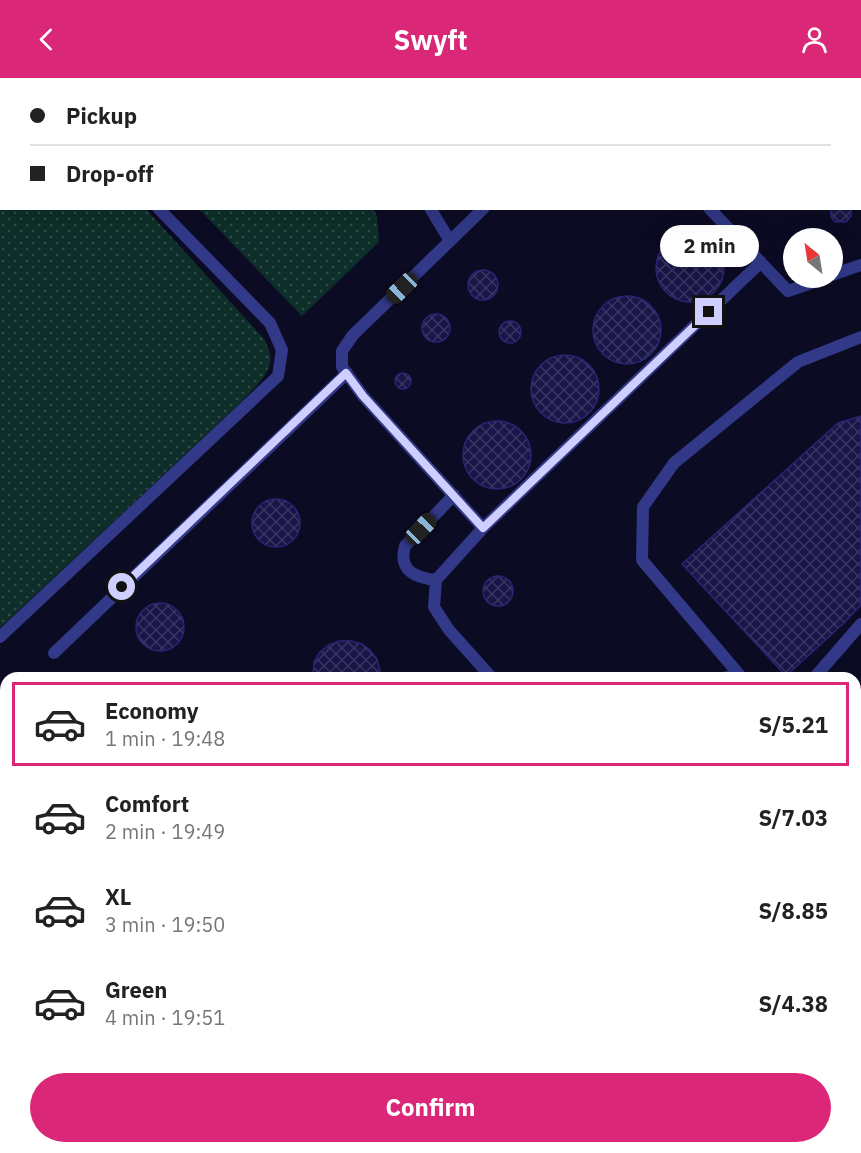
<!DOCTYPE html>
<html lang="en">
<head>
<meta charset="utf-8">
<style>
	body { margin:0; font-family:"IBM Plex Sans",sans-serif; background:#f6f6f6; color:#222; height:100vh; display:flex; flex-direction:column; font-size:22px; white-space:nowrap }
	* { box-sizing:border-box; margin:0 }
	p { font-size:20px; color:#767676 }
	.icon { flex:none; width:33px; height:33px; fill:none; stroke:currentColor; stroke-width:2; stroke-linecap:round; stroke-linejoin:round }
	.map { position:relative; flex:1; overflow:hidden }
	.sheet { position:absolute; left:0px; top:594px; width:861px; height:482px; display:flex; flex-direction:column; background:#fff; border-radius:18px 18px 0 0; box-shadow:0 6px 24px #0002 }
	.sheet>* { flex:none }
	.guide { position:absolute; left:0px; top:0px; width:861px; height:132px; box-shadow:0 6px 24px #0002; display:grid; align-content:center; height:132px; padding:0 30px; background:#fff }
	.needle { width:39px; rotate:330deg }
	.tools { position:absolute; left:783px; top:150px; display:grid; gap:12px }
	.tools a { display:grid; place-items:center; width:60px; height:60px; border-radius:50%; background:#fff; box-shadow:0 6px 24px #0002; font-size:30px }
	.end { position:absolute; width:27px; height:27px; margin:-14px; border:8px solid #cfcfff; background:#111; box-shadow:0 0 0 3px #111 }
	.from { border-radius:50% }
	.bubble { position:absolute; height:42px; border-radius:21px; background:#fff; box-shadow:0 6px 24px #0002; font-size:20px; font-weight:700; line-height:42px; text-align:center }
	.car { position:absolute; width:18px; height:36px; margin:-18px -9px; border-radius:8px; box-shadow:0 0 4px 2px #0007; background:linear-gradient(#222 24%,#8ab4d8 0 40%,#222 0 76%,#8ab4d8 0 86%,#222 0) }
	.guide b { display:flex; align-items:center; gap:21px; height:57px; font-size:22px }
	.guide b+b { border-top:2px solid #e0e0e0 }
	.guide i { width:15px; height:15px; background:#222 }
	ul { padding:10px 0 0; list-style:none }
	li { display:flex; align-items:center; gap:18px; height:84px; margin:0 12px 9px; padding:0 18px; border:3px solid transparent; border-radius:0px }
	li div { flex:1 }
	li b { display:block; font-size:22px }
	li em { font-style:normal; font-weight:700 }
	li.on { border-color:#db2777 }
	li>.icon { width:54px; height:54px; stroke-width:1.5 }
	.action { display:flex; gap:12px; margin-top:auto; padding:12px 30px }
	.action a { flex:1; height:69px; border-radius:36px; background:#db2777; color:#fff; font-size:24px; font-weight:700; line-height:69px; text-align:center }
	header { display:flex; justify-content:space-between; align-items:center; height:78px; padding:0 30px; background:#db2777; color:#fff; font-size:27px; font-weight:700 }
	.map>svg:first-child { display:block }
</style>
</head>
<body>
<header><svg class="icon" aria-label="back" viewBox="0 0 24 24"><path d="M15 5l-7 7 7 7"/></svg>Swyft<svg class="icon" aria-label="person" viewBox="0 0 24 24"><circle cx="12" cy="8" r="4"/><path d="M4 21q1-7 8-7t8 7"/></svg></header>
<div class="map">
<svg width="861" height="1075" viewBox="0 0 861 1075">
	<defs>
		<pattern id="grass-dots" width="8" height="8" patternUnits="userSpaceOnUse" patternTransform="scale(1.5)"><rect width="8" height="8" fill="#0e2f29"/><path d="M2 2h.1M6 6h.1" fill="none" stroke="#304c49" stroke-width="1.8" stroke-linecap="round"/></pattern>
		<pattern id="building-cross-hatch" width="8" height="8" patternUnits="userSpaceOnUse" patternTransform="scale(1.5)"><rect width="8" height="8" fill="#191547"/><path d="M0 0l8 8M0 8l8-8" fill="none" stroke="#393663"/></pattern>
	</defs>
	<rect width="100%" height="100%" fill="#0c0b24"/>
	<path fill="url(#grass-dots)" d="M0,0L24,1L2,2V130L146,131L265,262C266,266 269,271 270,276C274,295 251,313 240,325L0,550Z
		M199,131H373L377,138L379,164L302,238Z"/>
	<path fill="url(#building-cross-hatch)" stroke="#2a2576" stroke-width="1.5" d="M830,130H851V138L846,144H835L831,139Z
		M656 190a34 34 0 1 1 68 0a34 34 0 1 1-68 0Z
		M468 207a15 15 0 1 1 30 0a15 15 0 1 1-30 0Z
		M593 252a34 34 0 1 1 68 0a34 34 0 1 1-68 0Z
		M422 250a14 14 0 1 1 28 0a14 14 0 1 1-28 0Z
		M499 254a11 11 0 1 1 22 0a11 11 0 1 1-22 0Z
		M531 311a34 34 0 1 1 68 0a34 34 0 1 1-68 0Z
		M395 303a8 8 0 1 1 16 0a8 8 0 1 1-16 0Z
		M861,338V527L845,544L786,598L682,486L838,345Z
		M463 377a34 34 0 1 1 68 0a34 34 0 1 1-68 0Z
		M252 445a24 24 0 1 1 48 0a24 24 0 1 1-48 0Z
		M483 513a15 15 0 1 1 30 0a15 15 0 1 1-30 0Z
		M136 549a24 24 0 1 1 48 0a24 24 0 1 1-48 0Z
		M339,563H351L362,566L370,572L377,581L380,592L379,600H313L314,584L320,574L329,567Z"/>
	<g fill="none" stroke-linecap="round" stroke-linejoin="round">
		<path stroke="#313988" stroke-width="12" d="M32,0L34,2
			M420,2L422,0
			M624,2L626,0
			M430,130L450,163
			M709,130L788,213L826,200
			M832,197L861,187
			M483,450L363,318L342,289V273L353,257L484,130
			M436,502C415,500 398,492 405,468L454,417
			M0,559L278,298L282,272L270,245L158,130
			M54,575L347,295
			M492,600L449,552L434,529L436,502L483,450L761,184
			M724,600L739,597
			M742,600L642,482L643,429L674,385L798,284L861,259
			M814,600L861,546
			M0,690L6,697
			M0,902L6,908
			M185,1075L191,1070"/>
		<path stroke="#00faf1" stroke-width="3" stroke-dasharray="9 8" stroke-linecap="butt" d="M855,825L861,821
			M497,1075L505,1070"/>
	</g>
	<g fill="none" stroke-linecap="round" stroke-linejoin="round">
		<path stroke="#cfcfff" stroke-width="8" d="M122,509L346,295L363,318L483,450L709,234"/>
	</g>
</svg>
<div class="tools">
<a><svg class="needle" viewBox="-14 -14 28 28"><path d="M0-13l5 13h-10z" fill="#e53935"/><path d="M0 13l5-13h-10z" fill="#767676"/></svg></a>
</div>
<i class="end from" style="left:122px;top:509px"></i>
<i class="end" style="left:709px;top:234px"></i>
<div class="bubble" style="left:660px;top:147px;width:99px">2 min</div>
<i class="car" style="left:402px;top:210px;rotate:226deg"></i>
<i class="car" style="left:421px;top:451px;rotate:44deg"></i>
<div class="guide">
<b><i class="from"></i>Pickup</b>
<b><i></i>Drop-off</b>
</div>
<section class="sheet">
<ul>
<li class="on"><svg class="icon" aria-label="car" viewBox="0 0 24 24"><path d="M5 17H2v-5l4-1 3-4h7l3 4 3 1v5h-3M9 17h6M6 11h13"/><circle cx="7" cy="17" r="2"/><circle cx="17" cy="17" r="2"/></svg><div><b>Economy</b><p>1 min · 19:48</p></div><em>S/5.21</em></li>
<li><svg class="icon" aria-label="car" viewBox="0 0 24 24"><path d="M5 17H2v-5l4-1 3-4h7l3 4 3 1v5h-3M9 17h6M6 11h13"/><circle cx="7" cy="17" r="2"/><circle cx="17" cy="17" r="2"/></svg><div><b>Comfort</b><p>2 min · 19:49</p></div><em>S/7.03</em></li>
<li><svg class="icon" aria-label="car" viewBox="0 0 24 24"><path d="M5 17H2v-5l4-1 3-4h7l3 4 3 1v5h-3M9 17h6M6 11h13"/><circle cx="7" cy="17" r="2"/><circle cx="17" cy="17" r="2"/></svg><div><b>XL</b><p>3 min · 19:50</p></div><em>S/8.85</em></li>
<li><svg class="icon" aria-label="car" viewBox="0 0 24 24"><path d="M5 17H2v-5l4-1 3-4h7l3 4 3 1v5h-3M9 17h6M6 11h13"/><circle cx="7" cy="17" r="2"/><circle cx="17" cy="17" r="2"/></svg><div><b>Green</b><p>4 min · 19:51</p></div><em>S/4.38</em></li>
</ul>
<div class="action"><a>Confirm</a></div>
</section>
</div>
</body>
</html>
